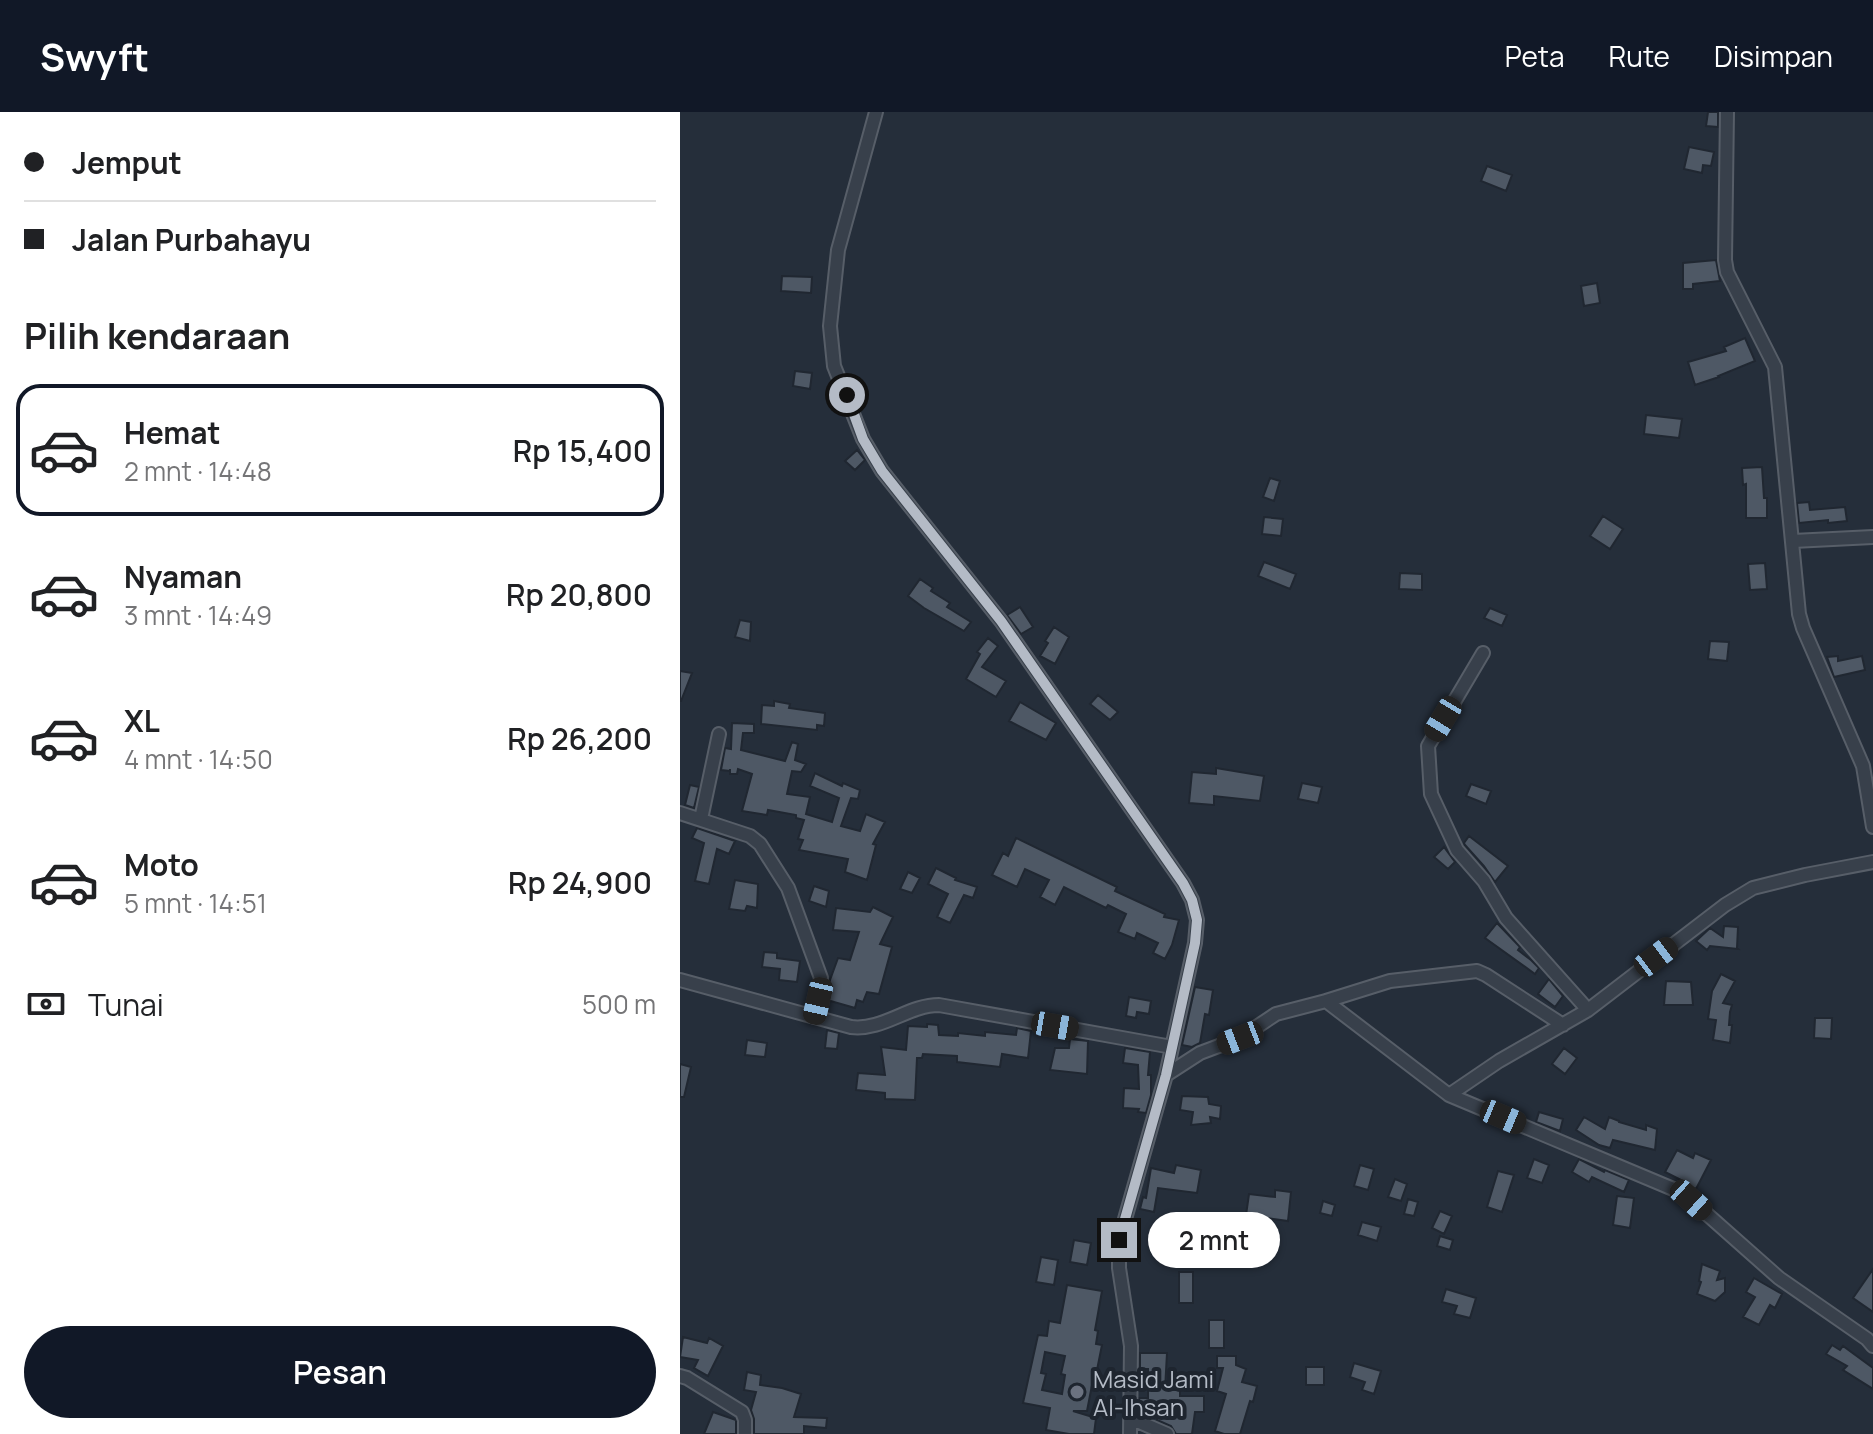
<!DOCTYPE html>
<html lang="id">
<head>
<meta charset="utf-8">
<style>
	body { margin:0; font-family:Manrope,sans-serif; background:#f6f6f6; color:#202124; height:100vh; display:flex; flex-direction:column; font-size:30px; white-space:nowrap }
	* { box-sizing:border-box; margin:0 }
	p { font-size:26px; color:#757577 }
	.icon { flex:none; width:44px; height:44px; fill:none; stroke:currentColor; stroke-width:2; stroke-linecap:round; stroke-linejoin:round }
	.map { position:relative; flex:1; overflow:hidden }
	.drawer { display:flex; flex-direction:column; background:#fff; width:680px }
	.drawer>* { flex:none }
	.top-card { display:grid; align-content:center; height:176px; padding:0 24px; background:#fff }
	.end { position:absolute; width:36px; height:36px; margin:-18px; border:10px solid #b4bbc6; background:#111; box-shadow:0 0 0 4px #111 }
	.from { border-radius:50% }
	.bubble { position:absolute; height:56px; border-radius:28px; background:#fff; box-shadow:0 2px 6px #0004; font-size:26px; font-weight:600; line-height:56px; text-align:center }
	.car { position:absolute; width:24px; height:48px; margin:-24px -12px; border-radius:10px; box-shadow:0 0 6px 2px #0007; background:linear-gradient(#222 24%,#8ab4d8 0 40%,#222 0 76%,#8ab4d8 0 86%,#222 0) }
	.top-card b { display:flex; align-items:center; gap:28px; height:76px; font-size:30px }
	.top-card b+b { border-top:2px solid #e0e0e0 }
	.top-card i { width:20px; height:20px; background:#202124 }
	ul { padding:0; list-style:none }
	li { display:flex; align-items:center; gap:24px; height:132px; margin:0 16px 12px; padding:0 8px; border:4px solid transparent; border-radius:24px }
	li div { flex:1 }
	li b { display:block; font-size:30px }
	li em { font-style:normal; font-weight:600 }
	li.selected { border-color:#111827 }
	li>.icon { width:72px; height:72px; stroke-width:1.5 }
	h2 { padding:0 24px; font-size:36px; line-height:96px }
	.pay { display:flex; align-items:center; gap:20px; height:88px; padding:0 24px; font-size:30px }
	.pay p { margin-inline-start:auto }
	.button { display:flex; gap:16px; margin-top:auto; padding:16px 24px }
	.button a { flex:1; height:92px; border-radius:48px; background:#111827; color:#fff; font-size:32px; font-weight:600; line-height:92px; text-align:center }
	header { display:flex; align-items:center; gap:48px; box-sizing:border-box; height:112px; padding:0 40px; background:#111827; color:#fff }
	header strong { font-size:38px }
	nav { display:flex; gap:44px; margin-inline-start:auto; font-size:28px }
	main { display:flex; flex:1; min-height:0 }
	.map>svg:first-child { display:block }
</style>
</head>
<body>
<header>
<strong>Swyft</strong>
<nav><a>Peta</a><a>Rute</a><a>Disimpan</a></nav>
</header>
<main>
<section class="drawer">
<div class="top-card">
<b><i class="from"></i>Jemput</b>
<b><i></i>Jalan Purbahayu</b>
</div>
<h2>Pilih kendaraan</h2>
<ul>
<li class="selected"><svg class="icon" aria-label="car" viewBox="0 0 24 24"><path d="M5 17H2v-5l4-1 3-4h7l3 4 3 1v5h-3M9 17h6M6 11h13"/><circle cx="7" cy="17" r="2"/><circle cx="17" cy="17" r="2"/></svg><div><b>Hemat</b><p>2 mnt · 14:48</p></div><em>Rp 15,400</em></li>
<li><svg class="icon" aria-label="car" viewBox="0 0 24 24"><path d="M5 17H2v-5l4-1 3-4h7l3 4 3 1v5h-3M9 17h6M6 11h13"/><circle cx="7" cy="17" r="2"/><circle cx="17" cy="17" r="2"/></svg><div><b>Nyaman</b><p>3 mnt · 14:49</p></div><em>Rp 20,800</em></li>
<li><svg class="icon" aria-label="car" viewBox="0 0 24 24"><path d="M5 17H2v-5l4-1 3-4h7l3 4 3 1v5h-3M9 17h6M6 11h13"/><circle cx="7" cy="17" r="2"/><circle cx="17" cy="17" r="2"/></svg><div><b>XL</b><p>4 mnt · 14:50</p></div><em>Rp 26,200</em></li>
<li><svg class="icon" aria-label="car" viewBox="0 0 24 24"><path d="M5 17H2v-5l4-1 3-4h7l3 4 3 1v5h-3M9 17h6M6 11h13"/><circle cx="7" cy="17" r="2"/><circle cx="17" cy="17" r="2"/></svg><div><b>Moto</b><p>5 mnt · 14:51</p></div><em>Rp 24,900</em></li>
</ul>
<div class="pay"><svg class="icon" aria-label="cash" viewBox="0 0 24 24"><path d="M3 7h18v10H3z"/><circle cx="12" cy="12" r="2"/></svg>Tunai<p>500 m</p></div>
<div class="button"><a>Pesan</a></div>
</section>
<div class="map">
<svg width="1193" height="1322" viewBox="0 0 1193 1322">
	<rect width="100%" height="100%" fill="#252e3a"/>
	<path fill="#4e5865" stroke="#202731" stroke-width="2" fill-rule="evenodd" d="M1028,0H1038V15L1026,14Z
		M1009,35L1034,40L1031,54L1023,53L1022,61L1004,57Z
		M807,54L832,63L826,79L801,69Z
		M1036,148L1040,169L1013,172V177H1003V151Z
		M102,164L132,165L131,181L101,179Z
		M917,171L920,191L904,194L901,174Z
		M1065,226L1075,249L1038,264L1039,265L1015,273L1008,250L1046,239L1044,235Z
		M115,259L132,261L130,277L113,274Z
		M966,303L1002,307L999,326L964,322Z
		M177,338L185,348L175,358L165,349Z
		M1082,355L1084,386H1087V406H1066V372L1063,373L1062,356Z
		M590,366L600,369L594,389L583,385Z
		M1129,390L1130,398L1165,395L1167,409L1148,411V408L1119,411L1117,391Z
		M923,404L943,417L930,437L910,424Z
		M584,405L603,407L601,424L582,422Z
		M584,450L616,462L610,477L578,464Z
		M1085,451L1087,477L1070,478L1068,452Z
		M720,461L742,462V478L719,477Z
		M240,467L253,476L251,479L270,491L267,495L291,510L284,519L244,496L228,484Z
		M340,495L353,515L341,522L327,503Z
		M810,496L827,503L822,514L804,506Z
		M60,508L71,510L70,529L55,525Z
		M374,515L389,525L375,552L360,544L368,531L365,529Z
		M308,526L318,534L302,555L326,569L316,585L286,567L300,542L297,540Z
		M1030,529L1049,530L1047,549L1028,547Z
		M1158,544V549L1182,544L1185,558L1154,565L1147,545Z
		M0,559L12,561L1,589H0Z
		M418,583L438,600L430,608L410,592Z
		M94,589L110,592L109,596L145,601L144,614L137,613V618L81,612L82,593L94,594Z
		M340,590L376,611L366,628L329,609Z
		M52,611L74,612V621H63L61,638L105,649L112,630L118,632L115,648L126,652L121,660L112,659L107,682L130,685L126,702L152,710L159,686L130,674L135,661L162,674L163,671L180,678L178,687L171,686L161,714L180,719L186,702L205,710L193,732L196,733L187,768L165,760L168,747L119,738L123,728L118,727L124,708L116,706V703L88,698L87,703L62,699L72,662L58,657L57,662H50V657V659L41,658L45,636L51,637Z
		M536,656L584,664L580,689L534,684V693L509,691L512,660L536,662Z
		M622,671L642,675L638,691L618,687Z
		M791,672L811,679L806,692L786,684Z
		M10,673L19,675L14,696L5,693Z
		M17,716L55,729L49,742L37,737L29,772L15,769L24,731L12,726Z
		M789,724L828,754L815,770L804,754L785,733L784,731Z
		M336,726L437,775L435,779L485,802L484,805L499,808L492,833L485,847L473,841L478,831L457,821L455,827L438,820L446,802L428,793L426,796L384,775L375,793L360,785L369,768L345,757L337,775L312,763L323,741L328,744Z
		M764,735L775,750L768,757L754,745Z
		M256,756L276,766L275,768L297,775L293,786L284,783L270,811L257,805L268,782L248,772Z
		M228,760L240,766L232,781L220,777Z
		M55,768L78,772L77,796L67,794L65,799L49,797Z
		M134,774L149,779L146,795L129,789Z
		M193,795L213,805L200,832L212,835L199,882L187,880L183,890L177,888L175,896L147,888L150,868L158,846L170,848L179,820L153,818L156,796L190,800Z
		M817,811L840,835L838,838L851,848L859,856L855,862L805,826Z
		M1044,814L1058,815L1057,836L1058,837L1030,834L1027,838L1016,829L1030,816L1043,825Z
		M84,840L97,841V846L120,849L117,870L99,868L100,857L82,855Z
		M1041,862L1055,869L1043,891L1052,893L1050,900L1049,913H1052L1050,931L1033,928L1036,908L1028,907L1032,879Z
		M869,867L883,884L875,895L858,882Z
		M986,869L1011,870L1013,893H984Z
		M515,875L533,878L529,903L525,902L520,931L512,935L502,933Z
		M449,885L471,889L469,902L457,900L456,906L446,904Z
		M1135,906H1152L1151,927L1134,926Z
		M247,912L258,913L259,923L278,924V921L305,924V920L336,923L337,916L351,919L348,946L322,942L320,955L277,950V944L243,942L242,946H237L235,988L205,987V981L176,978L178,961L205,963L201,935L226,938L228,914L247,915Z
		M147,918L159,921L157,937L145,936Z
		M390,927L408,929L407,962L370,958L375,936H389Z
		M67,928L87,931L85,945L65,943Z
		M445,936L470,940L468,963H471V983L466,1001L458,1000L459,997L443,996L444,976L459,977L458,953L443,951Z
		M884,936L897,946L885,962L872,952Z
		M0,952L11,955L4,985H0Z
		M502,984L528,985L529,992L541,994L540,1007L530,1005L531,1011L511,1013L513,1000L500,998Z
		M859,1000L883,1007L880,1019L856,1010Z
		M904,1005L925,1017L929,1005L939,1009V1010L966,1018V1013L977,1017L975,1038L933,1028L930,1036L919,1033L896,1018Z
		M997,1038L1013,1046L1015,1041L1031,1048L1016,1077L1004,1072L1005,1070L985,1060Z
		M854,1047L869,1053L862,1071L847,1066Z
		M899,1047L924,1060L925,1058L949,1068L944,1080L912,1065L909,1070L892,1060Z
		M496,1053L521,1058L517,1081L478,1076L474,1100L460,1097L463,1085L466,1086L471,1056L494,1061Z
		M680,1053L694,1057L688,1078L674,1074Z
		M818,1059L834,1063L822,1100L807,1095Z
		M715,1067L727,1072L721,1089L708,1085Z
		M595,1078L611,1080L608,1109L566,1103L569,1082L595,1085Z
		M937,1084L954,1086L950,1116L933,1113Z
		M728,1087L738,1090L734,1104L724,1102Z
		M643,1089L655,1093L652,1104L640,1101Z
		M760,1099L772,1104L764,1122L752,1116Z
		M682,1110L701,1115L697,1129L678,1123Z
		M760,1124L773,1128L770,1138L757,1134Z
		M394,1128L411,1131L407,1153L390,1150Z
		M361,1145L378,1148L374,1173L356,1170Z
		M1022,1152L1040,1159L1037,1168L1045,1166V1180L1035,1189L1017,1182L1021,1170L1019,1169Z
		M1193,1157V1200L1173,1186Z
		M499,1160H513V1191H499Z
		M1074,1166L1102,1182L1095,1196L1090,1193L1079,1213L1063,1205L1075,1185L1066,1180Z
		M387,1173L422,1179L415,1218L418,1219L416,1232L422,1233L415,1268H413L407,1299H393L416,1306L414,1322H389L366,1318L370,1296L343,1291L358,1223L367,1224L369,1209L380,1211ZM365,1240L385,1244L381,1262L385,1263L382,1282L362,1278L366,1262L361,1261Z
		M766,1177L796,1186L790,1206L774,1202L777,1194L762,1190Z
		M529,1208H544V1236H529Z
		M3,1225L27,1231L29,1226L43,1234L28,1264L14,1256L18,1248L0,1245Z
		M1152,1233L1160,1238L1163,1234L1193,1256V1277L1163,1258L1167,1254L1146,1242Z
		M460,1241H487L485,1278H500V1284H524V1300H515L512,1322H496L491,1314L477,1308L478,1299H459V1286H468V1257H460Z
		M537,1244H556V1253L566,1257L562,1270L577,1274L573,1290L570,1289L560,1322H544L535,1319L546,1282L537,1279L543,1256H537Z
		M674,1251L701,1259L694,1282L682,1278L685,1270L670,1265Z
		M626,1255H644V1273H626Z
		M67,1260L81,1263L80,1273L102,1276L121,1282L114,1305L147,1306L146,1316L124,1314V1322H74V1307L71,1298L76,1280L64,1278Z
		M33,1300L56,1308V1322H24Z"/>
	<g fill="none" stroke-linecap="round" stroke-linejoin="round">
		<defs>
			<path id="minor" d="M196,0L158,138L150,214L154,254L183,327L202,359L321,509L503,771L512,788L517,808L515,831L486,963L439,1128V1156L451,1234L450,1322
				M1047,0L1045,148L1047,160L1095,255L1119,502L1123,516L1183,654L1193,715
				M1113,429L1193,425
				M803,541L748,634L751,682L777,738L804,769L826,806L908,898
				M0,701L70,724L80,732L108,776L141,866V873L134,905
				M21,707L39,622
				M0,868L171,915C203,919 228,893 259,893L492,935
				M646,889L710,869L797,859L806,863L883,913
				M486,963L520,941L560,926L596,902L646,889L769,983L819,949L908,898L1045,793L1073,776L1125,763L1193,750
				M769,983L998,1079L1011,1088L1099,1166L1187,1227L1193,1234
				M0,1264L7,1266L62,1300L65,1308V1322
				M450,1306L487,1322"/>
		</defs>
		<use href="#minor" stroke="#575e68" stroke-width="16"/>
		<use href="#minor" stroke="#38404b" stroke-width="12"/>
	</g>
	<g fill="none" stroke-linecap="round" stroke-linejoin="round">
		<path stroke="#b4bbc6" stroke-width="10" d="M167,283L183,327L202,359L321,509L503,771L512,788L517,808L515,831L486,963L439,1128"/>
	</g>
	<circle fill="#6b7280" stroke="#1e252f" stroke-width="3" cx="397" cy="1280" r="8"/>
	<g text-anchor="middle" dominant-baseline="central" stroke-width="8" stroke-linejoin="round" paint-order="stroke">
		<g font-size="24" fill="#b4bbc6" stroke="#1e252f" text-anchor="start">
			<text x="413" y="1266">Masid Jami<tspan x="413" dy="28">Al-Ihsan</tspan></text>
		</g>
	</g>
</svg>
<i class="end from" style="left:167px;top:283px"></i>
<i class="end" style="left:439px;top:1128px"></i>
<div class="bubble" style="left:468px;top:1100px;width:132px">2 mnt</div>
<i class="car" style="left:763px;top:607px;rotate:211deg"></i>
<i class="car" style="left:976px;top:845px;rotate:53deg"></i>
<i class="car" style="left:138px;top:889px;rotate:193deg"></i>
<i class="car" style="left:375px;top:914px;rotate:100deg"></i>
<i class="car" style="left:560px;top:926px;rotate:249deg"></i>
<i class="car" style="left:823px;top:1005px;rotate:113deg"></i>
<i class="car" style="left:1011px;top:1088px;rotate:132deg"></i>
</div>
</main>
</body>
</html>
